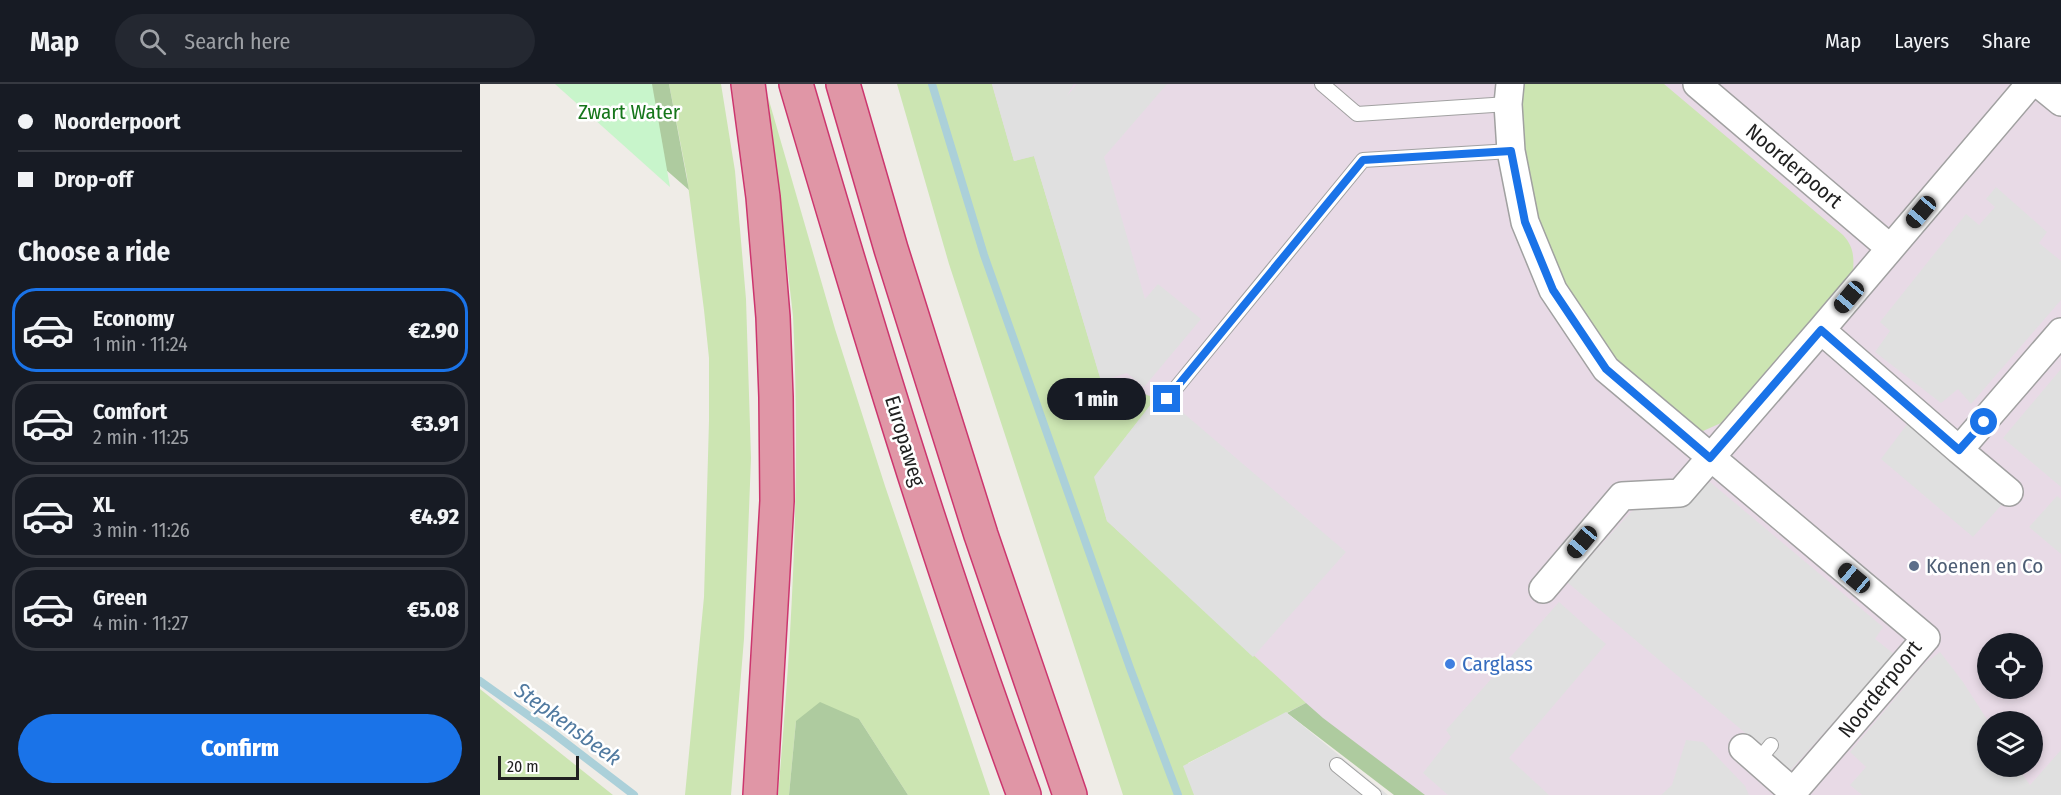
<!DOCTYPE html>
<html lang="en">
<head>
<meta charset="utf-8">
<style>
	body { margin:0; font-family:"Fira Sans Condensed",sans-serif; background:#242831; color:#f1f3f6; height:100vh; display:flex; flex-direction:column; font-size:22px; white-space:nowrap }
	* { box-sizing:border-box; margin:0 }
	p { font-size:20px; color:#9ea1a6 }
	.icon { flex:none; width:33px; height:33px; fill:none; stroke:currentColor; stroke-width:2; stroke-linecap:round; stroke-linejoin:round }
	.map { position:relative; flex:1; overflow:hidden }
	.panel { display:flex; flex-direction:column; background:#171b24; width:480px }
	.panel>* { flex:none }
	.hud { display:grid; align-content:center; height:132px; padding:0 18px; background:#171b24 }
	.controls { position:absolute; left:1497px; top:549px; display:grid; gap:12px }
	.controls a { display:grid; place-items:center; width:66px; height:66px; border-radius:50%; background:#171b24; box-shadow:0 3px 9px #0003; font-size:30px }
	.scale { position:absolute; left:18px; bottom:15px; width:81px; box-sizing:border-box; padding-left:6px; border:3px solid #202020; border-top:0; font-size:16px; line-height:21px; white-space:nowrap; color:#202020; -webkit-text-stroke:4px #fff; paint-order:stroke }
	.end { position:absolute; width:27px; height:27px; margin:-14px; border:8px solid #1a73e8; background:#fff; box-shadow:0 0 0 3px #fff }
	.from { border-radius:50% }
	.bubble { position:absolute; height:42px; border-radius:21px; background:#171b24; box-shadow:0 3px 9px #0003; font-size:20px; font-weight:800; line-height:42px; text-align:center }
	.car { position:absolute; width:18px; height:36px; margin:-18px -9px; border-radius:8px; box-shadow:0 0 4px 2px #0007; background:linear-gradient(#222 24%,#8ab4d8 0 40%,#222 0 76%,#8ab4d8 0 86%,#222 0) }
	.hud b { display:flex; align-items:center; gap:21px; height:57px; font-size:22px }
	.hud b+b { border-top:2px solid #363941 }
	.hud i { width:15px; height:15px; background:#f1f3f6 }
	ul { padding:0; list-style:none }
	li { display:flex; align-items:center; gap:18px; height:84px; margin:0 12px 9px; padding:0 6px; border:3px solid #363941; border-radius:24px }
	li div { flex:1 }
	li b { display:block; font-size:22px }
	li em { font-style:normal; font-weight:800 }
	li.current { border-color:#1a73e8 }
	li>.icon { width:54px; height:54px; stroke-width:1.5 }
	h2 { padding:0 18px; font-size:27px; line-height:72px }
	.primary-button { display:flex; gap:12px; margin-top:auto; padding:12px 18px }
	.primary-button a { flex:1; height:69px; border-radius:36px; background:#1a73e8; color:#fff; font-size:24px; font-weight:800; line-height:69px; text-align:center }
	header { display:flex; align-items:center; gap:36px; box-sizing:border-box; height:84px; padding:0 30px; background:#171b24; border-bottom:2px solid #363941 }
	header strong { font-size:28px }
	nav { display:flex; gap:33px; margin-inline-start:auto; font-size:21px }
	.search { width:420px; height:54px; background:#242831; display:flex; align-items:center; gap:15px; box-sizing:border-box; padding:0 21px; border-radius:33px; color:#9ea1a6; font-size:22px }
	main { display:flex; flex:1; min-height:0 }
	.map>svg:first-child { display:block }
</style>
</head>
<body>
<header>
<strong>Map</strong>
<div class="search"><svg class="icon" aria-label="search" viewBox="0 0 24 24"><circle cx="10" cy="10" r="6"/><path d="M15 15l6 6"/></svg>Search here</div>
<nav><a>Map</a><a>Layers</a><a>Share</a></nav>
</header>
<main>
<section class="panel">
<div class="hud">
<b><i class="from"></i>Noorderpoort</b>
<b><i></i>Drop-off</b>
</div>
<h2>Choose a ride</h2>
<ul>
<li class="current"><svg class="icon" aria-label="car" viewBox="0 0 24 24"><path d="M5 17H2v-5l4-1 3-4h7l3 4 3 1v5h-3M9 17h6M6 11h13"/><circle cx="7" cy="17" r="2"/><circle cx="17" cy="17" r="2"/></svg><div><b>Economy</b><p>1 min · 11:24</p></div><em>€2.90</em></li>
<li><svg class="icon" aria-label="car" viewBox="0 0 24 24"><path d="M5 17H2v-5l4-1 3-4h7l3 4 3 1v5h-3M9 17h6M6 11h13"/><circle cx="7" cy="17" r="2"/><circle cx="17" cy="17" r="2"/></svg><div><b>Comfort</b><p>2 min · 11:25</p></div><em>€3.91</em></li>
<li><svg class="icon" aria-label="car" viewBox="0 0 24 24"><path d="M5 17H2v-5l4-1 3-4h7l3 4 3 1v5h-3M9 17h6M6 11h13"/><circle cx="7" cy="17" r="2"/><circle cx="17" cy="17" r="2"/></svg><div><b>XL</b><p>3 min · 11:26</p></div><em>€4.92</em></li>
<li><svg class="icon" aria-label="car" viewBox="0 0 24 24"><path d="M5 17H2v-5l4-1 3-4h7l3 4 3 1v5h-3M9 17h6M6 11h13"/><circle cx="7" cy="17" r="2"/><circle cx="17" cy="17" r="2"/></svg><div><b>Green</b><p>4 min · 11:27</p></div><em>€5.08</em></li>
</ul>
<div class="primary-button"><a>Confirm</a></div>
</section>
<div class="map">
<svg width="1581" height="711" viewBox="0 0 1581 711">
	<rect width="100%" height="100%" fill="#efece7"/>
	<path fill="#e8dae6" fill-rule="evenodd" d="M476,0H1581V711H915L623,474ZM1508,560H1552V604H1508ZM1508,638H1552V682H1508Z"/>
	<path fill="#cce5b2" d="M189,0H241L255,87L266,215L271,374L264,555L251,711H205L224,513L229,337V274L224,226L207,93Z
		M417,0H512L534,77L554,72L621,296L676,314L615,393L627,437L826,619L708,679L719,711H643L469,180Z
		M1042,0H1184L1363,151C1374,163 1374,173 1373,188L1241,339L1223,347L1206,343L1158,298L1105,239L1072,175L1049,109L1042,56Z
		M288,13L355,245L405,402L510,711H428L379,635L316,637L309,711H298C312,552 321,392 313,232Z
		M0,605L133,711H0Z"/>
	<path fill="#aecb9f" d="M88,0H189L209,106Z
		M340,618L379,635L428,711H309L316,637Z
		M826,619L843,634L945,711H914L807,629Z"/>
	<path fill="#c8f5cb" d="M75,0H172L190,103Z"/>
	<path fill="#e0e0e0" d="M512,0H594L587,12L597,0H687L624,73L665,215L678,200L721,235L664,303L647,289L621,297L554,72L534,77Z
		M1516,103L1567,148L1559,159L1581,177V216L1491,320L1478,305L1461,319L1395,268L1410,247L1400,238L1486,130L1499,141L1515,123L1506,115Z
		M1581,285V403L1523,354Z
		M676,314L687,315L866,468L773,573L627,437L614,393Z
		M1431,335L1525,417L1493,453L1401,375Z
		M1230,398L1403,543L1395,555L1414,570L1310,687L1087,498L1151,428L1159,423L1210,414Z
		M1577,412L1581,415V470L1549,443Z
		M1079,518L1126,560L1029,674L1069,711H968L943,689L971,653L966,646Z
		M1460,568L1483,598L1508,637V682L1537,683L1550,701L1581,666V711H1382L1370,701L1386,683L1370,668L1445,579Z
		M806,628L908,711H714L703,682Z
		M1206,656L1223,658L1265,702L1269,711H1181L1192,701Z"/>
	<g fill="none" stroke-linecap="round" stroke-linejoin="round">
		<path stroke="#abd0d9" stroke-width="8" d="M452,0L504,171L650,584L698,711
			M0,597L73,649L154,711"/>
		<defs>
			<path id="lane" d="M842,0L877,30L1028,20
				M687,315L883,76L1031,67
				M1278,677L1291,661
				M857,681L894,711"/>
			<path id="street" d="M1030,0L1028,20L1031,67L1045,138L1073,206L1126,285L1446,554L1313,708L1263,664
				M1217,0L1410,164
				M1559,0L1581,18
				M1341,246L1479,366L1581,248
				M1479,366L1529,408
				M1063,505L1142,412L1200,409L1341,246L1550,0"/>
			<path id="highway" d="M268,0L283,113L293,233L296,313L297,417L280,711
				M316,0C386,239 458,478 544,711
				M363,0L411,165L501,451L590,711"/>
		</defs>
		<use href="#lane" stroke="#a1a1a1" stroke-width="16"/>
		<use href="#street" stroke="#a1a1a1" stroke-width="30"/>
		<use href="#highway" stroke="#cc366e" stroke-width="36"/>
		<use href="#lane" stroke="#fff" stroke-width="14"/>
		<use href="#street" stroke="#fff" stroke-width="27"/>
		<use href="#highway" stroke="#e096a6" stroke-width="33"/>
	</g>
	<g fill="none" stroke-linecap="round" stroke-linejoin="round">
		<path stroke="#1a73e8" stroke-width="8" d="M687,315L883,76L1031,67L1045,138L1073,206L1126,285L1230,374L1341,246L1479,366L1504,338"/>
	</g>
	<circle fill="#5c6f8a" stroke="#fff" stroke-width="2" cx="1434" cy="482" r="6"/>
	<circle fill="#3f7fe0" stroke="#fff" stroke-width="2" cx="970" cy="580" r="6"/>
	<g text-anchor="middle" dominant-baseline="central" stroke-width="5" stroke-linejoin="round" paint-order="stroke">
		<g font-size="21" fill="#16761b" stroke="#fff">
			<text x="149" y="28">Zwart Water</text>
		</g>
		<g font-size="21" fill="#202020" stroke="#fff">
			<text transform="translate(1314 82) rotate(40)">Noorderpoort</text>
			<text transform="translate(425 357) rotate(73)">Europaweg</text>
			<text transform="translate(1400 605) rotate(-51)">Noorderpoort</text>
		</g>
		<g font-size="21" fill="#4e5e75" stroke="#fff" text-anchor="start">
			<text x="1446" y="482">Koenen en Co</text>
		</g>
		<g font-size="21" fill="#366cbe" stroke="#fff" text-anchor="start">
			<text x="982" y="580">Carglass</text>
		</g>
		<g font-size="22" font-style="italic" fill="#517aa0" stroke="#fff">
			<text transform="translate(88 640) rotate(36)">Stepkensbeek</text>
		</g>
	</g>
</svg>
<div class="controls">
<a><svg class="icon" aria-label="locate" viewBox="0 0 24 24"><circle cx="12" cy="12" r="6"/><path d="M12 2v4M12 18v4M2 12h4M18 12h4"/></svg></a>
<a><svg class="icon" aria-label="layers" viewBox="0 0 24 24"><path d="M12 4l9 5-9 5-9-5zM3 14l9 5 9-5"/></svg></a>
</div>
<div class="scale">20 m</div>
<i class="end from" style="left:1504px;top:338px"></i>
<i class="end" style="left:687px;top:315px"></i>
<div class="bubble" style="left:567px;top:294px;width:99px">1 min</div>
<i class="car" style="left:1441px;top:128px;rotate:220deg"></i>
<i class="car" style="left:1369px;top:213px;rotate:220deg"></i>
<i class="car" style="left:1102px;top:458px;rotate:220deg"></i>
<i class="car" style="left:1374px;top:494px;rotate:310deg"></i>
</div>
</main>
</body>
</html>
